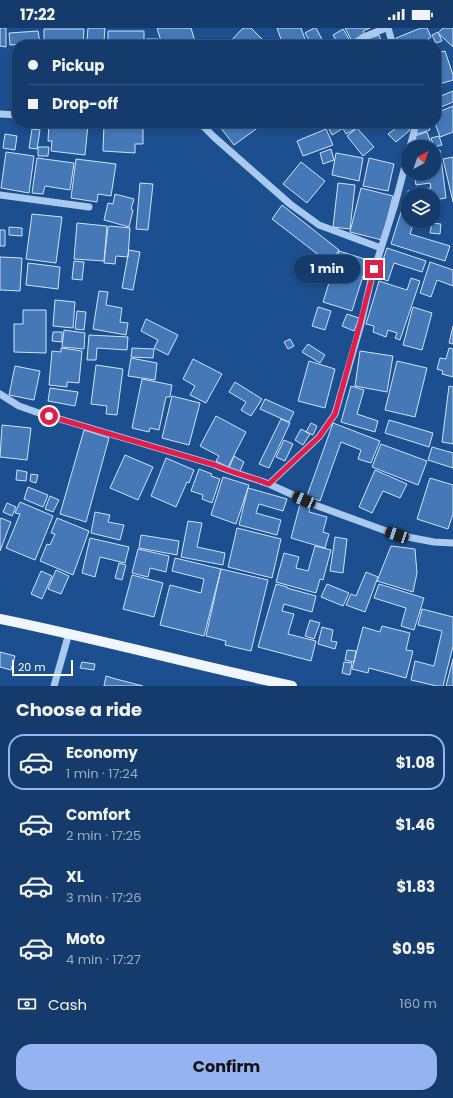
<!DOCTYPE html>
<html lang="en">
<head>
<meta charset="utf-8">
<style>
	body { margin:0; font-family:Poppins,sans-serif; background:#214673; color:#f1f3f6; height:100vh; display:flex; flex-direction:column; font-size:15px; white-space:nowrap }
	* { box-sizing:border-box; margin:0 }
	p { font-size:13px; color:#9dadc1 }
	.icon { flex:none; width:22px; height:22px; fill:none; stroke:currentColor; stroke-width:2; stroke-linecap:round; stroke-linejoin:round }
	.map { position:relative; height:658px; overflow:hidden }
	.sheet { display:flex; flex-direction:column; background:#143b6b; flex:1 }
	.sheet>* { flex:none }
	.top-card { position:absolute; left:12px; top:12px; width:429px; height:88px; border-radius:16px; box-shadow:0 2px 6px #0003,0 0 0 1px #33557e; display:grid; align-content:center; height:88px; padding:0 16px; background:#143b6b }
	.needle { width:26px; rotate:40deg }
	.buttons { position:absolute; left:401px; top:112px; display:grid; gap:8px }
	.buttons a { display:grid; place-items:center; width:40px; height:40px; border-radius:50%; background:#143b6b; box-shadow:0 2px 6px #0003,0 0 0 1px #33557e; font-size:20px }
	.scale { position:absolute; left:12px; bottom:10px; width:61px; box-sizing:border-box; padding-left:4px; border:2px solid #fff; border-top:0; font-size:11px; line-height:14px; white-space:nowrap; color:#fff; -webkit-text-stroke:3px #1b4f8f; paint-order:stroke }
	.end { position:absolute; width:18px; height:18px; margin:-9px; border:5px solid #e11d48; background:#fff; box-shadow:0 0 0 2px #fff }
	.from { border-radius:50% }
	.bubble { position:absolute; height:28px; border-radius:14px; background:#143b6b; box-shadow:0 2px 6px #0003,0 0 0 1px #33557e; font-size:13px; font-weight:700; line-height:28px; text-align:center }
	.car { position:absolute; width:12px; height:24px; margin:-12px -6px; border-radius:5px; box-shadow:0 0 3px 1px #0007; background:linear-gradient(#222 24%,#8ab4d8 0 40%,#222 0 76%,#8ab4d8 0 86%,#222 0) }
	.top-card b { display:flex; align-items:center; gap:14px; height:38px; font-size:15px }
	.top-card b+b { border-top:1px solid #33557e }
	.top-card i { width:10px; height:10px; background:#f1f3f6 }
	ul { padding:0; list-style:none }
	li { display:flex; align-items:center; gap:12px; height:56px; margin:0 8px 6px; padding:0 8px; border:2px solid transparent; border-radius:16px }
	li div { flex:1 }
	li b { display:block; font-size:15px }
	li em { font-style:normal; font-weight:700 }
	li.current { border-color:#95b2f1 }
	li>.icon { width:36px; height:36px; stroke-width:1.5 }
	h2 { padding:0 16px; font-size:18px; line-height:48px }
	.pay { display:flex; align-items:center; gap:10px; height:44px; padding:0 16px; font-size:15px }
	.pay p { margin-inline-start:auto }
	.cta { display:flex; gap:8px; margin-top:auto; padding:8px 16px }
	.cta a { flex:1; height:46px; border-radius:16px; background:#95b2f1; color:#111; font-size:16px; font-weight:700; line-height:46px; text-align:center }
	.status { display:flex; justify-content:space-between; align-items:center; height:28px; padding:0 20px; background:#143b6b; direction:ltr }
	.status svg { height:11px; fill:currentColor }
	.map>svg:first-child { display:block }
</style>
</head>
<body>
<div class="status"><b>17:22</b><svg viewBox="0 0 49 12"><path d="M0 12V9h3v3zM5 12V6h3v6zM10 12V3h3v9zM15 12V0h3v12zM26 1h20v11H26zM47 4h2v5h-2z"/></svg></div>
<div class="map">
<svg width="453" height="658" viewBox="0 0 453 658">
	<rect width="100%" height="100%" fill="#1b4f8f"/>
	<path fill="#4478b7" stroke="#cfe3fa" d="M0,0H6V19L0,18Z
		M88,0H105L104,13L87,12Z
		M157,0H191L196,17H162Z
		M243,0H251L262,11L255,17H227Z
		M277,0H301L307,17H283Z
		M314,0H316L324,15L333,11L337,17H312L305,5Z
		M345,0H370L363,3L365,6L352,13Z
		M421,0H427L431,9L428,11L430,17H399L396,10Z
		M443,0H453V19L438,5Z
		M44,1H84L83,17H44Z
		M343,1L349,11L339,17L333,7Z
		M38,3L40,15L10,17L9,5Z
		M108,3H144V17H108Z
		M438,4L442,13L436,15L432,7Z
		M379,7L383,17H369L367,11Z
		M146,11H158V17H146Z
		M445,23L453,47V52L436,57V25Z
		M16,39H17V83H12Z
		M453,63V74L436,81V70Z
		M453,78V104L440,109L435,95H436V85Z
		M49,95L88,96L85,127L51,123L52,113H48Z
		M126,95L143,96V116H135V125L103,123L104,96L126,97Z
		M217,95H262L263,96L234,117Z
		M326,95H339L342,101L332,107Z
		M340,95H366L346,106Z
		M403,95H411L409,103L396,114L388,106Z
		M429,97L430,102L417,106L415,101Z
		M357,100L374,119L363,128L347,108Z
		M32,101L40,102L37,121L29,120Z
		M326,101L333,117L303,128L297,113Z
		M427,104L432,118L418,119L415,108Z
		M5,106L17,108L15,122L3,120Z
		M439,108L442,117L434,119L431,110Z
		M38,119H49L48,128H38Z
		M331,121L334,132L323,136L320,125Z
		M440,122L446,170L434,172V167H408V163L431,160L430,155L416,157L414,145H434V123Z
		M6,124L34,128L29,165L1,160Z
		M336,125L363,130L359,153L332,147Z
		M453,129V174L443,131Z
		M37,130L74,135L70,162L45,158L43,166L32,165Z
		M369,130L394,136L388,163L363,158Z
		M76,131L116,136L111,168L98,166L97,174L71,170Z
		M301,134L325,153L307,175L283,156Z
		M140,155L153,156L148,202L136,201Z
		M338,155L355,157L350,201L333,199Z
		M361,160L393,168L382,212L350,204Z
		M115,166L134,171L131,181L133,182L129,199L104,192L108,175L113,176Z
		M282,177L339,222L329,235L272,191Z
		M402,181L408,183V193H414L410,206L450,218L445,233L391,216Z
		M32,186L62,189L56,235L26,231Z
		M77,195L107,198L104,233L74,231Z
		M432,195L441,196L440,206L430,205Z
		M109,198L130,200L128,229L116,228L115,236L104,235L108,199Z
		M9,199L22,200V208L9,207Z
		M0,202H5V218H0Z
		M387,220L426,233L422,244L394,235L388,253L377,249Z
		M129,222L140,224L133,262L122,260Z
		M339,223L368,232L352,283L323,274Z
		M0,229L22,230L20,263L0,262Z
		M74,233L84,234L82,252L72,251Z
		M430,234L453,242V258L437,252L431,269L420,265Z
		M28,235L60,239L58,261L26,257Z
		M411,250L420,253L400,312L395,310L397,305L388,302L386,309L373,304L374,298L366,296L379,253L407,262Z
		M99,263L108,264L106,277L122,280L120,294L128,295L126,307L93,301Z
		M55,272L75,274L73,300L53,298Z
		M318,279L331,283L325,302L312,298Z
		M413,279L432,285L422,322L403,317Z
		M23,282H46V325L14,324V296H23Z
		M77,283L86,284L84,302L75,301Z
		M347,286L359,290L354,303L342,298Z
		M146,291L178,307L168,327L154,320L158,312L141,303Z
		M453,298V316L449,315Z
		M64,302L85,305L84,321L62,319Z
		M53,304H62V314L52,313Z
		M89,307L128,309L127,322L97,320L96,332H87Z
		M290,311L294,318L288,321L284,314Z
		M308,316L325,327L320,335L302,324Z
		M61,320L82,323L79,355L67,354V359L49,357L52,323L61,324Z
		M132,320L154,321L153,330L131,329Z
		M449,320L453,321V349L442,346L443,343L437,341L440,330L446,331Z
		M360,323L393,328L387,364L355,358Z
		M131,330L157,335L155,352L128,348Z
		M193,331L222,346L206,375L190,367L195,358L183,351Z
		M309,333L335,341L325,380L298,373Z
		M397,333L427,340L415,389L385,382Z
		M96,337L123,341L117,387L106,386L107,378L91,376Z
		M15,338L40,343L34,372L9,367Z
		M142,351L172,357L170,369H166L159,402L150,400L149,404L132,400Z
		M235,354L262,371L251,388L241,382L246,374L229,364Z
		M351,358L364,362L357,386L378,393L375,404L341,394Z
		M449,358L453,359V416L442,414Z
		M50,360L78,364L75,378L48,373Z
		M172,368L200,375L189,417L162,410Z
		M265,371L294,384L289,394L260,381Z
		M216,388L246,404L228,439L216,433L219,428L200,418Z
		M281,391L290,395L269,440L259,436Z
		M389,392L433,405L429,419L385,405Z
		M311,395L317,398L313,407L306,404Z
		M333,395L380,413L371,435L358,431L361,422L341,414L320,473L307,468Z
		M2,397L31,400L27,432L0,429Z
		M301,401L310,406L303,417L295,412Z
		M84,402L109,410L86,494L60,486Z
		M284,412L293,416L285,433L276,429Z
		M381,416L427,433L418,457L372,439Z
		M432,419L453,425V440L428,432Z
		M125,427L153,439L138,472L110,460Z
		M234,428L244,434L239,445L229,440Z
		M166,430L194,442L189,455L187,454L176,479L151,468Z
		M199,441L212,446L211,448L220,451L212,475L202,471L203,467L191,463Z
		M17,442L27,444L26,453L16,452Z
		M375,442L407,456L400,470L383,463L372,485L359,479Z
		M31,446L38,447L36,455L30,453Z
		M223,449L249,457L236,496L211,487Z
		M430,450L453,457V486L448,501L417,491Z
		M28,459L48,467L43,479L24,471Z
		M248,460L287,471L283,483L259,476L256,485L281,492L277,507L239,497Z
		M50,468L59,472L53,484L45,481Z
		M20,474L53,488L35,532L6,520L20,486L15,485Z
		M7,475L16,479L12,488L3,484Z
		M300,476L310,479L309,484L327,489L323,504L329,506L325,520L291,510Z
		M95,484L110,487L108,494L124,497L120,512L91,505Z
		M1,490L11,494L0,523V492Z
		M57,490L89,503L73,547L40,533L47,516L50,517L55,506L51,505Z
		M188,493L202,495L197,519L225,525L223,537L181,529Z
		M237,500L281,511L272,550L228,539Z
		M141,507L179,513L177,527L139,520Z
		M335,509L347,511L343,545L330,543Z
		M90,510L129,519L125,535L100,529L95,549L82,545Z
		M315,518L331,522L323,552L320,551L316,565L276,554L284,525L299,529L296,540L308,543Z
		M391,518L415,521L417,545L413,564L377,553Z
		M138,521L169,528L166,544L150,540L148,549L132,545Z
		M175,530L221,541L204,608L160,597L170,557L201,565L204,551L172,543Z
		M119,535L126,537L122,552L115,550Z
		M221,541L268,552L251,623L225,617L226,613L206,608Z
		M56,542L69,548L61,566L48,561Z
		M41,543L52,548L42,571L31,566Z
		M366,544L378,549L365,584L346,577L351,566L356,568Z
		M132,547L163,555L154,589L123,581Z
		M276,556L287,559V560L316,568L312,584L284,576L282,583L294,586L288,606L316,613L311,633L258,619Z
		M327,556L349,565L343,578L321,569Z
		M379,556L424,570L414,602L401,598L406,580L374,570Z
		M422,581L453,589V618L443,658H437L411,652L415,633L434,638L442,603L418,597Z
		M310,592L320,595L314,611L305,608Z
		M382,598L410,605L406,622L413,623L406,650L369,640L368,645L352,641L363,599L380,604Z
		M322,599L333,602L331,613L337,614L335,621L318,616Z
		M347,622L356,623L354,634L345,632Z
		M0,624L15,628L11,642L0,639Z
		M453,631V658H446Z
		M82,634L95,636L94,642L80,640Z
		M344,634L352,635L350,647L342,645Z
		M106,648L116,651L143,658H104Z"/>
	<g fill="none" stroke-linecap="round" stroke-linejoin="round">
		<path stroke="#a9c9ee" stroke-width="7" d="M388,0L393,17
			M352,17L364,9L386,0
			M0,86L17,87
			M200,95L214,109L290,176L319,197L381,220
			M410,119L414,104L415,95
			M0,167L89,179
			M0,366L19,378L36,384L215,437C233,445 251,449 269,456L319,409L335,386L361,296L371,252L395,176L408,127
			M269,456L315,477L397,507L434,514L453,515
			M54,658L69,605"/>
		<path stroke="#f0f6ff" stroke-width="10" d="M0,591C98,611 195,637 292,658"/>
	</g>
	<g fill="none" stroke-linecap="round" stroke-linejoin="round">
		<path stroke="#e11d48" stroke-width="5" d="M49,388L215,437C233,445 251,449 269,456L319,409L335,386L360,296L374,241"/>
	</g>
</svg>
<div class="buttons">
<a><svg class="needle" viewBox="-14 -14 28 28"><path d="M0-13l5 13h-10z" fill="#e53935"/><path d="M0 13l5-13h-10z" fill="#9dadc1"/></svg></a>
<a><svg class="icon" aria-label="layers" viewBox="0 0 24 24"><path d="M12 4l9 5-9 5-9-5zM3 14l9 5 9-5"/></svg></a>
</div>
<div class="scale">20 m</div>
<i class="end from" style="left:49px;top:388px"></i>
<i class="end" style="left:374px;top:241px"></i>
<div class="bubble" style="left:294px;top:227px;width:66px">1 min</div>
<i class="car" style="left:304px;top:472px;rotate:294deg"></i>
<i class="car" style="left:397px;top:507px;rotate:289deg"></i>
<div class="top-card">
<b><i class="from"></i>Pickup</b>
<b><i></i>Drop-off</b>
</div>
</div>
<section class="sheet">
<h2>Choose a ride</h2>
<ul>
<li class="current"><svg class="icon" aria-label="car" viewBox="0 0 24 24"><path d="M5 17H2v-5l4-1 3-4h7l3 4 3 1v5h-3M9 17h6M6 11h13"/><circle cx="7" cy="17" r="2"/><circle cx="17" cy="17" r="2"/></svg><div><b>Economy</b><p>1 min · 17:24</p></div><em>$1.08</em></li>
<li><svg class="icon" aria-label="car" viewBox="0 0 24 24"><path d="M5 17H2v-5l4-1 3-4h7l3 4 3 1v5h-3M9 17h6M6 11h13"/><circle cx="7" cy="17" r="2"/><circle cx="17" cy="17" r="2"/></svg><div><b>Comfort</b><p>2 min · 17:25</p></div><em>$1.46</em></li>
<li><svg class="icon" aria-label="car" viewBox="0 0 24 24"><path d="M5 17H2v-5l4-1 3-4h7l3 4 3 1v5h-3M9 17h6M6 11h13"/><circle cx="7" cy="17" r="2"/><circle cx="17" cy="17" r="2"/></svg><div><b>XL</b><p>3 min · 17:26</p></div><em>$1.83</em></li>
<li><svg class="icon" aria-label="car" viewBox="0 0 24 24"><path d="M5 17H2v-5l4-1 3-4h7l3 4 3 1v5h-3M9 17h6M6 11h13"/><circle cx="7" cy="17" r="2"/><circle cx="17" cy="17" r="2"/></svg><div><b>Moto</b><p>4 min · 17:27</p></div><em>$0.95</em></li>
</ul>
<div class="pay"><svg class="icon" aria-label="cash" viewBox="0 0 24 24"><path d="M3 7h18v10H3z"/><circle cx="12" cy="12" r="2"/></svg>Cash<p>160 m</p></div>
<div class="cta"><a>Confirm</a></div>
</section>
</body>
</html>
